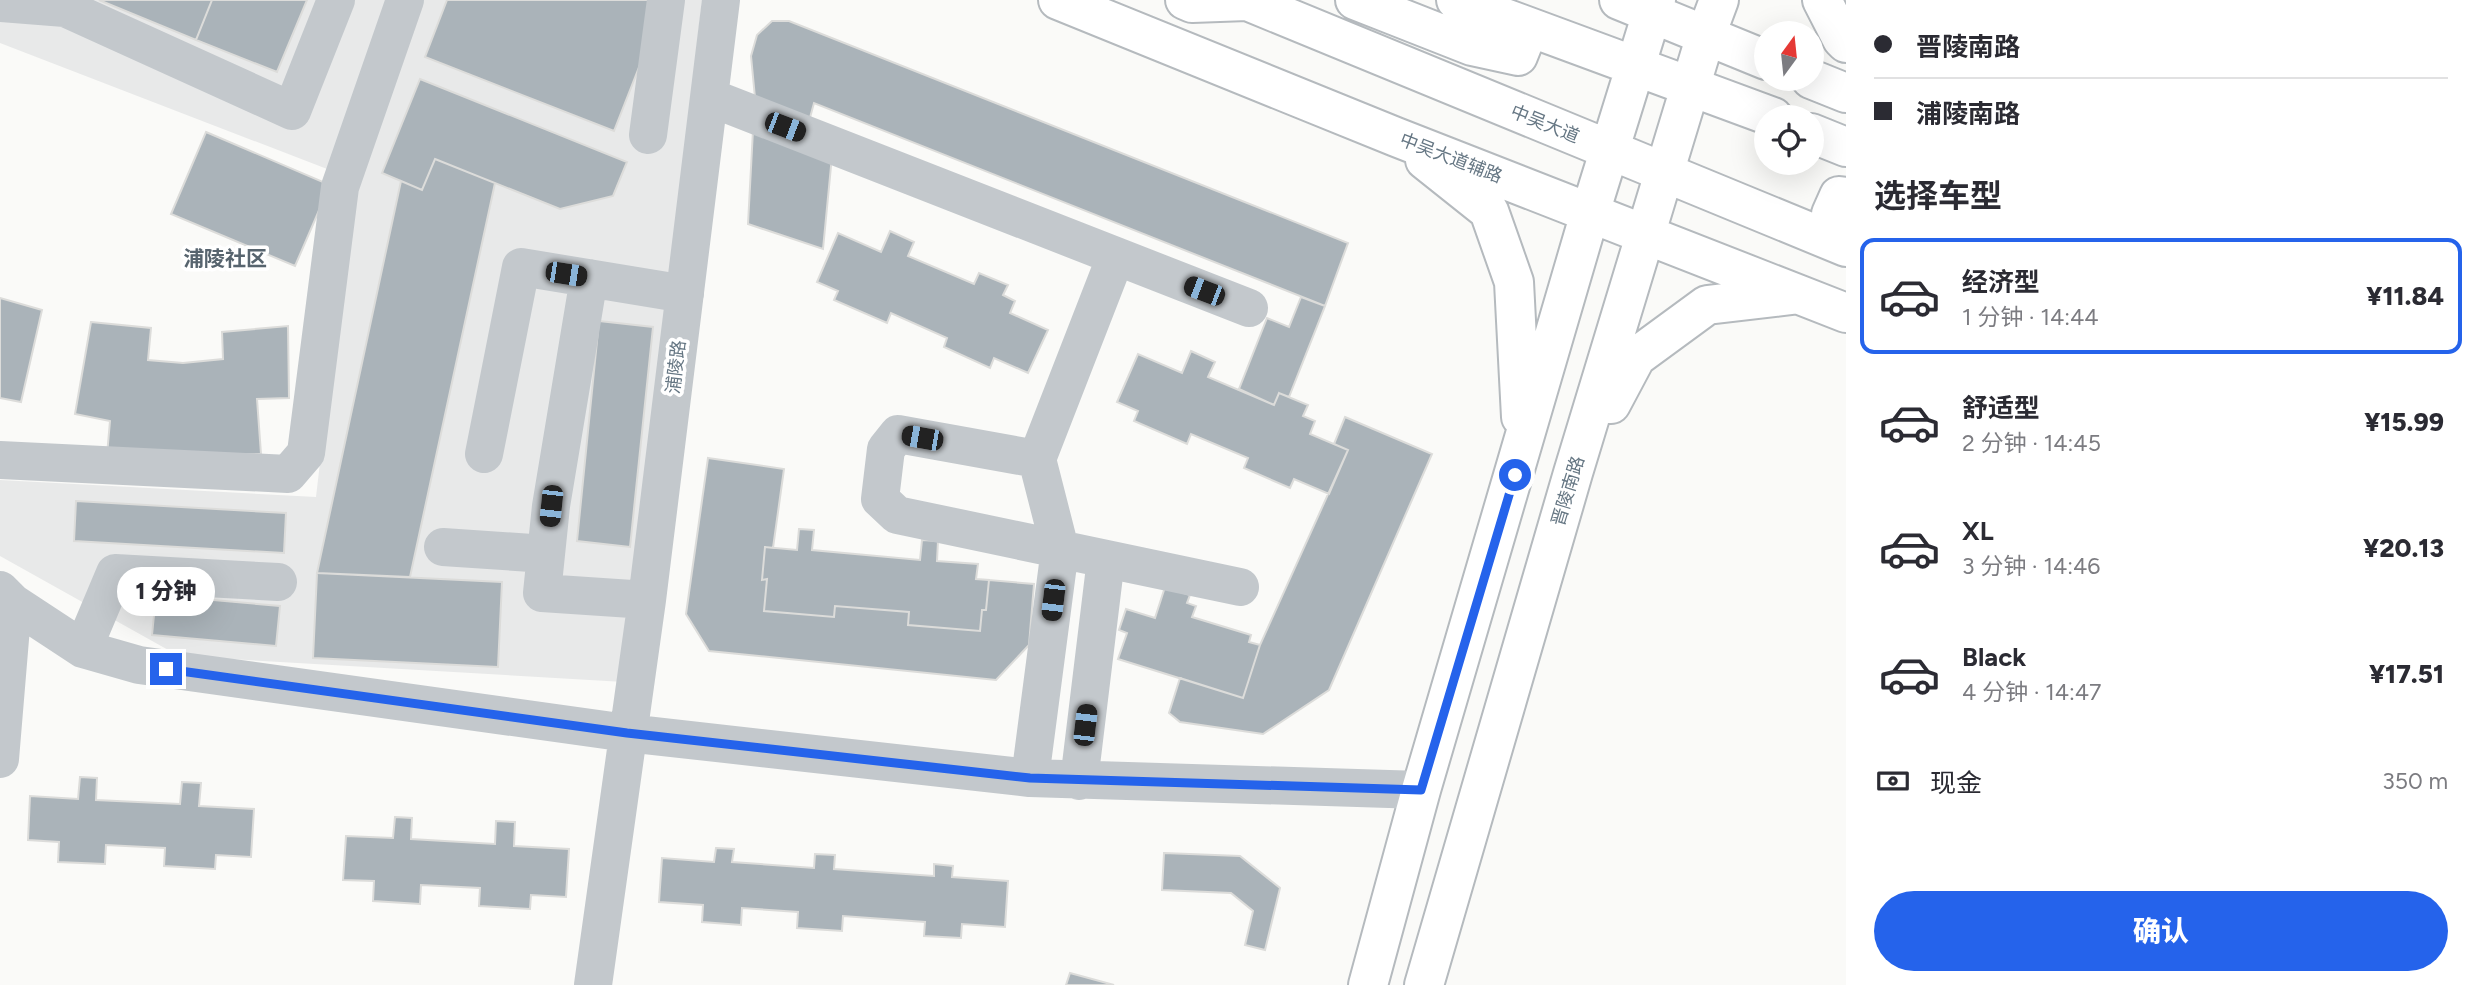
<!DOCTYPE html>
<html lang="zh">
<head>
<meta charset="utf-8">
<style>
	body { margin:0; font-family:Figtree,"Noto Sans SC",sans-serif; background:#f7f7f7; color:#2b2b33; height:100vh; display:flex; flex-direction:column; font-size:26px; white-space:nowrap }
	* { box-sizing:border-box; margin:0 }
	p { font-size:23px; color:#7c7c81 }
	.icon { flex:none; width:38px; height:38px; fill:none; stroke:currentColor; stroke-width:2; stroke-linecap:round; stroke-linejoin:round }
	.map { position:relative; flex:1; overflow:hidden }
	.side { display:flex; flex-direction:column; background:#fff; width:630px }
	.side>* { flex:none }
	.top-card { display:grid; align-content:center; height:154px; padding:0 28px; background:#fff }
	.needle { width:46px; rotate:15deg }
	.fabs { position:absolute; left:1754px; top:21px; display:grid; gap:14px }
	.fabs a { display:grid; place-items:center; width:70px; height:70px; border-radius:50%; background:#fff; box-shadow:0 7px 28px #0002; font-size:35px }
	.end { position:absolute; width:32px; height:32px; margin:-16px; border:9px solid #2563eb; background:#fff; box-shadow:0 0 0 4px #fff }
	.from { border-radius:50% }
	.bubble { position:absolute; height:49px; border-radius:24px; background:#fff; box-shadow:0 7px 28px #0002; font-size:23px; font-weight:800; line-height:49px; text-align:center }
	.car { position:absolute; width:21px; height:42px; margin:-21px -10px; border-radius:9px; box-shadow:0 0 5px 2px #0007; background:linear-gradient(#222 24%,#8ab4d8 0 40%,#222 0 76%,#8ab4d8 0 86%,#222 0) }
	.top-card b { display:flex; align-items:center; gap:24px; height:66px; font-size:26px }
	.top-card b+b { border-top:2px solid #e1e1e2 }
	.top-card i { width:18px; height:18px; background:#2b2b33 }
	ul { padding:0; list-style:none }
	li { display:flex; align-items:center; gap:21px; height:116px; margin:0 14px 10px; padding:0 14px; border:4px solid transparent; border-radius:14px }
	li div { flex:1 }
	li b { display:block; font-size:26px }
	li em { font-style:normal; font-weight:800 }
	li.on { border-color:#2563eb }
	li>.icon { width:63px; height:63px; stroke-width:1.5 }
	h2 { padding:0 28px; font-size:32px; line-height:84px }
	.pay { display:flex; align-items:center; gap:18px; height:77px; padding:0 28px; font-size:26px }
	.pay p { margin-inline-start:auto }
	.button { display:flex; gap:14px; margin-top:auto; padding:14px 28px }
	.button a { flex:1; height:80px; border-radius:42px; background:#2563eb; color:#fff; font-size:28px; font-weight:800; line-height:80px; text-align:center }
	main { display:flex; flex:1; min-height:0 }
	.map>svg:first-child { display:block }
</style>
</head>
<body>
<main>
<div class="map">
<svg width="1846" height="985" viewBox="0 0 1846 985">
	<rect width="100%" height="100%" fill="#fafaf8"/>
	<path fill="#e8e9e9" d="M0,0H702L624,682L179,656L0,556V480L316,497L353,179L0,43Z"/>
	<path fill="#aab3b9" stroke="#dcdcda" stroke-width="2" d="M99,0H212L196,40Z
		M212,0H307L277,72L196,40Z
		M447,0H647L663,6L614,131L425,57Z
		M772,21H789L1348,243L1325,306L814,103L808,125L756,108L751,56L757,35Z
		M420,79L627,162L613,196L560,209L435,159L422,190L382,173Z
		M753,130L832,156L823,249L748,224Z
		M206,132L330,185L295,266L171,214Z
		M435,159L495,183L410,577L317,573L401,181L422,190Z
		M890,231L914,242L908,256L974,284L979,273L1008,285L1003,295L1015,301L1010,313L1048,330L1028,373L994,358L990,368L944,347L947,338L891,313L887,323L834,300L838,291L817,282L838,233L881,252Z
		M1301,297L1325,306L1289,397L1279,393L1274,405L1239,389L1267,318L1289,327Z
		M0,298L42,310L21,402L0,398Z
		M599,321L653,327L630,547L577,541Z
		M91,322L151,328L148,360L183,363L223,359L222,332L288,326L289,398L257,399L261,454L107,455L110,421L75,414Z
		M1191,351L1215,362L1208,377L1274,405L1279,393L1308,405L1303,416L1315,421L1310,434L1348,450L1329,494L1294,479L1290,488L1244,468L1248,458L1191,434L1187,444L1134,421L1138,411L1117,402L1138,354L1182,373Z
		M1345,417L1432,454L1329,690L1263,734L1180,722L1169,713L1180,678L1243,698L1260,645L1348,450L1334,444Z
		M708,458L784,469L773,548L765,547L762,580L767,579L764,611L834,617L835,606L909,612L908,625L980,631L982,610H986L989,580L1034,584L1029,645L996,680L709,651L686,614Z
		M76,501L286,513L284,553L74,541Z
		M799,529L814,530L812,550L920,560L922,540L938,541L937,561L978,564L976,579L989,580L986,610H982L980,631L908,625L909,612L835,606L834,617L764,611L767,579L762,580L765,547L797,550Z
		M317,573L502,582L498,667L313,658Z
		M1165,587L1190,595L1187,603L1196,606L1192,617L1251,635L1249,642L1260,645L1243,698L1118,659L1127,633L1119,630L1126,609L1155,618Z
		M156,595L280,606L276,646L152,635Z
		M80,777L97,778L96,800L180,804L182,782L201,783L199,806L254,809L251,857L216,855L215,869L164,866L165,848L106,845L105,864L58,862L59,842L28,840L30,796L78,799Z
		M395,817L412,818L411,839L495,844L496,821L515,822L514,846L569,849L566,897L531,895L530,909L479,906L480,888L421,885L420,904L373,901L374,881L343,880L346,836L393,838Z
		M716,848L734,849L732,862L814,868L815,854L835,855L834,869L934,876V864L953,866L952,877L1008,881L1005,927L962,924L961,938L924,936L925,922L843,916L842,931L797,928L798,912L742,908L741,925L702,922L703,905L659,902L662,858L714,862Z
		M1164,853L1240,856L1280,888L1265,950L1245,945L1253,911L1231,893L1162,890Z
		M1070,973L1114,985H1066Z"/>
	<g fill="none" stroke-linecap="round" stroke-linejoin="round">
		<defs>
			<path id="major" d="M1058,0L1396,137L1846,313
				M1185,0L1192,3L1247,1
				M1245,0L1846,247
				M1355,0L1472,46L1518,56L1524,41L1503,18
				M1456,0L1773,117
				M1619,0L1766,60
				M1822,0L1842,39L1846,43
				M1811,79L1846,93
				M1811,133L1846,147
				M1425,160L1489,211L1514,282L1521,417
				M1846,197L1839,196L1831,214L1846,228
				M1611,404L1636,357L1707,305L1792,295
				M1368,985L1421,790L1590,213L1656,0
				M1424,985L1573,473L1706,35L1719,0"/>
		</defs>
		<use href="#major" stroke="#b5babe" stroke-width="42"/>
		<path stroke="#c3c8cc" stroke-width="38" d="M0,3L65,8L292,111L336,0
			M709,97L1249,308
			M648,135L666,0
			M589,278L551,506L542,593L647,600
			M484,454L521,267L685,294
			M1037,459L898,434L886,449L880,499L897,515L1240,587
			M0,460L288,474L306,453L340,187L405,0
			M443,547L546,554
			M0,590L13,603L83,649L139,665L627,733L1030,778L1421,790
			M83,649L115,573L278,582
			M0,759L13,603
			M1030,778L1060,549L1037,459L1116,256
			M1079,781L1106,559
			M593,985L647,600L721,0"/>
		<use href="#major" stroke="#fff" stroke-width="38"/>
	</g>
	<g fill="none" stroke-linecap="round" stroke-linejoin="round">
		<path stroke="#2563eb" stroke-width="9" d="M166,669L627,733L1030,778L1421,790L1515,475"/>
	</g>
	<g text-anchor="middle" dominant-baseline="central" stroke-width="7" stroke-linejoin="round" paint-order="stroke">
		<g font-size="18" fill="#657683" stroke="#fff">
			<text transform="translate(1545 124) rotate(22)">中吴大道</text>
			<text transform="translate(1451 158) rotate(21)">中吴大道辅路</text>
			<text transform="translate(676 367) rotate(-83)">浦陵路</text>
			<text transform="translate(1568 491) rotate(-73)">晋陵南路</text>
		</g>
		<g font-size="21" font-weight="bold" fill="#57646e" stroke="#fff">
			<text x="225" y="258">浦陵社区</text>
		</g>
	</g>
</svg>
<div class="fabs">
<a><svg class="needle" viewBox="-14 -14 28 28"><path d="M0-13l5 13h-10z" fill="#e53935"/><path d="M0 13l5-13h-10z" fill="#7c7c81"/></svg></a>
<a><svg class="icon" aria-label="locate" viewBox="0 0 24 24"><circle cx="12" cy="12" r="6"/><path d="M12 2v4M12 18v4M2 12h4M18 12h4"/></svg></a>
</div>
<i class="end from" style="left:1515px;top:475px"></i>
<i class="end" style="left:166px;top:669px"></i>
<div class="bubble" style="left:117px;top:567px;width:98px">1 分钟</div>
<i class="car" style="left:785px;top:127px;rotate:111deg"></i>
<i class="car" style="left:566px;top:274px;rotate:99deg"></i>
<i class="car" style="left:1204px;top:291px;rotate:291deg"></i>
<i class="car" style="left:922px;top:438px;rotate:280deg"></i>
<i class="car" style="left:551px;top:506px;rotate:186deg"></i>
<i class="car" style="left:1053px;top:600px;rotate:187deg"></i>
<i class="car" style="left:1085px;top:725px;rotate:7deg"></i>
</div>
<section class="side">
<div class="top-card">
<b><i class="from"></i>晋陵南路</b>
<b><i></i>浦陵南路</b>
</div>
<h2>选择车型</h2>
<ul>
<li class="on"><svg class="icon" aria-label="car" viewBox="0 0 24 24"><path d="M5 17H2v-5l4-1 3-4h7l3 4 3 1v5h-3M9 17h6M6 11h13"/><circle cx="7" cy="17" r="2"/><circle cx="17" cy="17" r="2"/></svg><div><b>经济型</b><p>1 分钟 · 14:44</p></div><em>¥11.84</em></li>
<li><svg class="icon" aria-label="car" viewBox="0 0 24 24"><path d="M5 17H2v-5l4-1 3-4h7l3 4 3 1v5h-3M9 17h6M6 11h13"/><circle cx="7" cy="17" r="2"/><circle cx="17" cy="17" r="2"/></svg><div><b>舒适型</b><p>2 分钟 · 14:45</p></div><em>¥15.99</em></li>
<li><svg class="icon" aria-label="car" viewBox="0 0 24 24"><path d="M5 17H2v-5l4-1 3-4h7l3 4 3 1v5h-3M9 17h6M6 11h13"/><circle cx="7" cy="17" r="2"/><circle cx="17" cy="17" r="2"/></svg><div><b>XL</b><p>3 分钟 · 14:46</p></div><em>¥20.13</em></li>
<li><svg class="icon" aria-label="car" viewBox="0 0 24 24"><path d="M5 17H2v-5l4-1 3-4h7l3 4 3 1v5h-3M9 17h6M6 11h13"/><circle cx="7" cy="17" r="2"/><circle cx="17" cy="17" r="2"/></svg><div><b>Black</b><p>4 分钟 · 14:47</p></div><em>¥17.51</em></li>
</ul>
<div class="pay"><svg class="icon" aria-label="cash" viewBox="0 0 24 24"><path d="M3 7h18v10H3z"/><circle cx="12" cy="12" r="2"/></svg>现金<p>350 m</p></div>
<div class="button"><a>确认</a></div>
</section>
</main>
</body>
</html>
